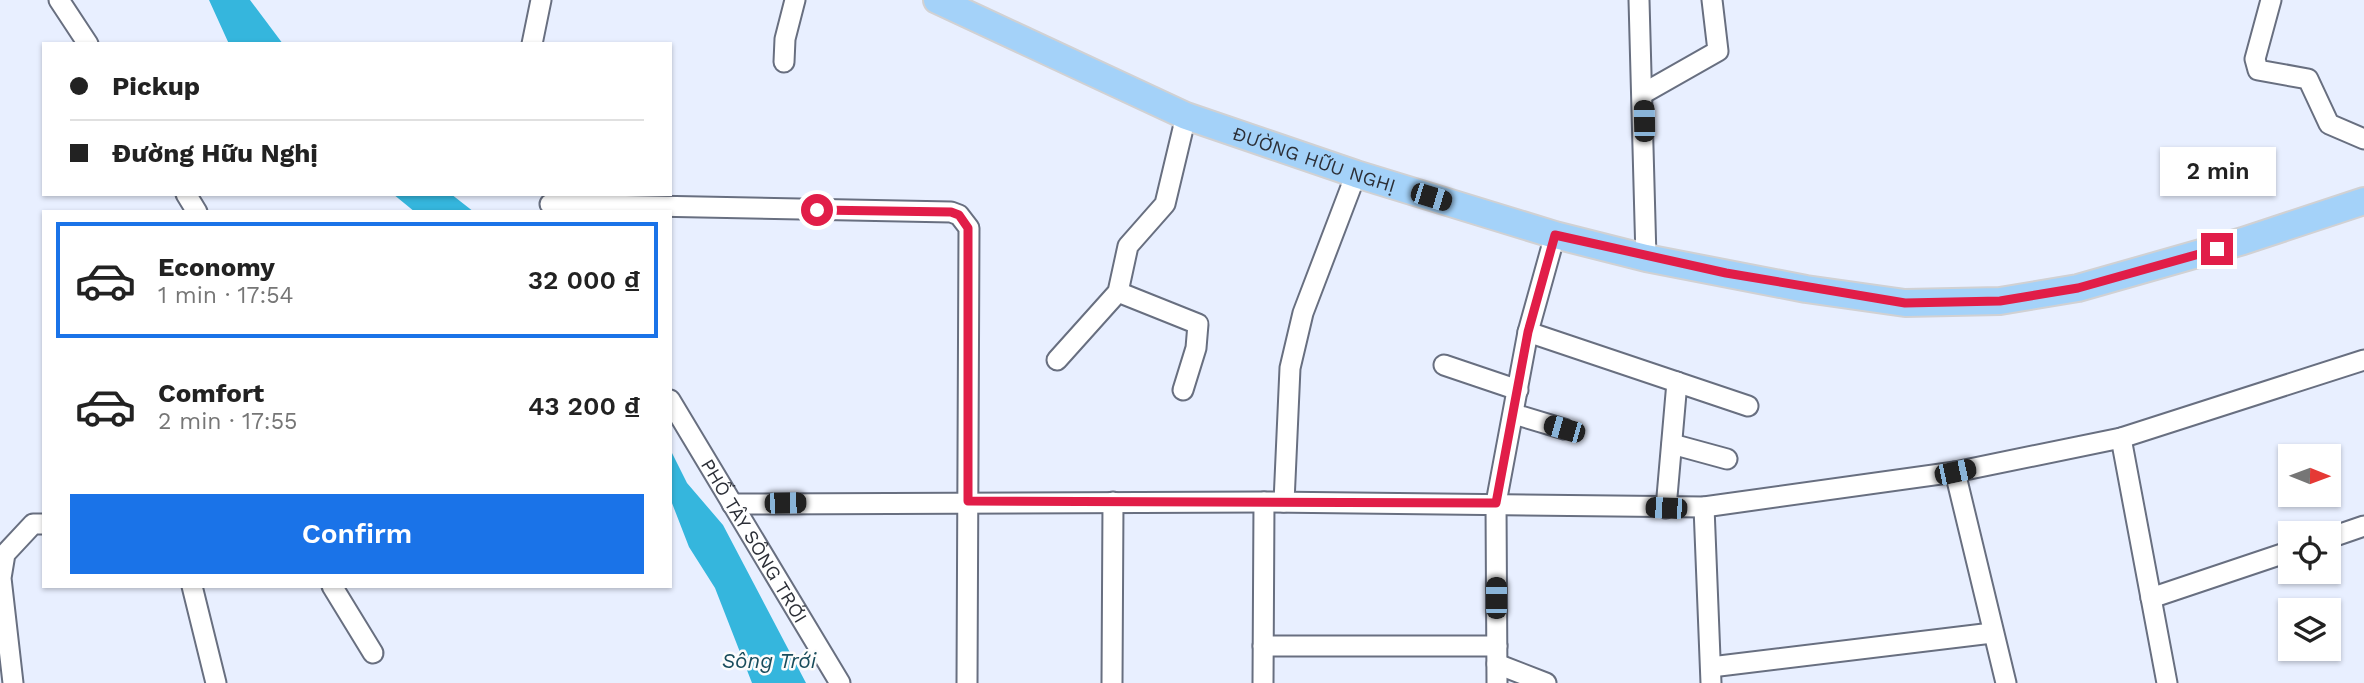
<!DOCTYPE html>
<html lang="en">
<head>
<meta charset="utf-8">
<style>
	body { margin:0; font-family:"Work Sans",sans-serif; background:#f2f2f2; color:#222; height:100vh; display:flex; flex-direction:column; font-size:26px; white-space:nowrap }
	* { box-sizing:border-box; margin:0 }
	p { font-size:23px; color:#767676 }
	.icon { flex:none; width:38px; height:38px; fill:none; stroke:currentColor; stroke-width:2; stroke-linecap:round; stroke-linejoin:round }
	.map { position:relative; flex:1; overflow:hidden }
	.panel { position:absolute; left:42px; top:210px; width:630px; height:378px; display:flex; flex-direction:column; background:#fff; border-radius:0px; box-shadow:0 2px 5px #0004 }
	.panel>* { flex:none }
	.guide { position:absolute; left:42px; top:42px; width:630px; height:154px; border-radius:0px; box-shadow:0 2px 5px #0004; display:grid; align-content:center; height:154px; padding:0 28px; background:#fff }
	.needle { width:46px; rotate:91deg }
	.fabs { position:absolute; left:2278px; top:444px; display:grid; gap:14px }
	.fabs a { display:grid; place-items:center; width:63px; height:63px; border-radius:0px; background:#fff; box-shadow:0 2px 5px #0004; font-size:35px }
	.end { position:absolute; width:32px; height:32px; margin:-16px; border:9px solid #e11d48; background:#fff; box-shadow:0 0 0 4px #fff }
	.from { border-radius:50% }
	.bubble { position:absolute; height:49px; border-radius:0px; background:#fff; box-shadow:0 2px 5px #0004; font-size:23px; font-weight:600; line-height:49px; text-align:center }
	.car { position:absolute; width:21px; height:42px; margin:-21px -10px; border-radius:9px; box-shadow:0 0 5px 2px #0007; background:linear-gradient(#222 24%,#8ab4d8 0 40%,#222 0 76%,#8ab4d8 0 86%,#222 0) }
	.guide b { display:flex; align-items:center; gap:24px; height:66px; font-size:26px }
	.guide b+b { border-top:2px solid #e0e0e0 }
	.guide i { width:18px; height:18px; background:#222 }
	ul { padding:12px 0 0; list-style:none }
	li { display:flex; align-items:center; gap:21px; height:116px; margin:0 14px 10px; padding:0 14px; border:4px solid transparent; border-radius:0px }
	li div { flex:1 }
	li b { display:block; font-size:26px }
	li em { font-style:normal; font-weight:600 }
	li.on { border-color:#1a73e8 }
	li>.icon { width:63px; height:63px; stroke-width:1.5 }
	.action { display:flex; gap:14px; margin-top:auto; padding:14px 28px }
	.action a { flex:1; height:80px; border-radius:0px; background:#1a73e8; color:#fff; font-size:28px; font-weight:600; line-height:80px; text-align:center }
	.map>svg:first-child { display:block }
</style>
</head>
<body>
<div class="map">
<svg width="2364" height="683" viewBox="0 0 2364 683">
	<rect width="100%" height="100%" fill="#e8efff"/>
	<path fill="#35b6dd" d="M250,0L283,44H229L209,0Z
		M393,194H451L474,212H415Z
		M670,449L687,483L723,525L806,683H752L715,588L689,547L670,498Z"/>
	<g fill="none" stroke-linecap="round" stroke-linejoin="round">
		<defs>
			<g id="minor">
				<path d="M59,0L88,44"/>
				<path d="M1639,0L1646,258"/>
				<path d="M2271,0L2255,59L2258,70L2308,79L2329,124L2364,139"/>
				<path d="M532,44L541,0"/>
				<path d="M784,62L785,39L795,0"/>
				<path d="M1644,93L1718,51L1712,0"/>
				<path d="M186,194L197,212"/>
				<path d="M550,204L951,212L959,215L969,228L967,683"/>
				<path d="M1118,292L1198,324L1196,348L1183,390"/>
				<path d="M1528,332L1748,406"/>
				<path d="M1057,360L1118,292L1128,246L1165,204L1186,116"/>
				<path d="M1444,365L1518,390"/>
				<path id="s1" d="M670,400L840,683"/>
				<path d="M1514,414L1564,429"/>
				<path d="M2121,438L2167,683"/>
				<path d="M1672,444L1727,459"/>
				<path d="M1955,472L2006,683"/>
				<path d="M1284,502L1290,368L1303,313L1356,174"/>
				<path d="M732,504L1264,502L1704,507L1955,472L2121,438L2364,360"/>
				<path d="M1704,507L1711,683"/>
				<path d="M1666,508L1677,382"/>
				<path d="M2329,538L2364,526"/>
				<path d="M192,586L216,683"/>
				<path d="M332,586L373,653"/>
				<path d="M2151,598L2291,551"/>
				<path d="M1263,646H1497"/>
				<path d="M1497,664L1546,683"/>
				<path d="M1711,667L1992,633"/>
				<path d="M13,683L1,578L5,554L33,524H44"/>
				<path d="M1112,683L1113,502"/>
				<path d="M1263,683L1264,502"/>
				<path d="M1497,683L1496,503L1528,332L1555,235"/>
			</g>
			<g id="highway">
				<path id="s2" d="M937,0L1186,116L1356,174L1555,235L1646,258L1806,289L1905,303L2000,301L2078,288L2243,241L2364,201"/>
			</g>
		</defs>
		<use href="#minor" stroke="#686f80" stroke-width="23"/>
		<use href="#highway" stroke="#d1d1d3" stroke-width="30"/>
		<use href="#minor" stroke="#fff" stroke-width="19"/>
		<use href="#highway" stroke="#a4d2f9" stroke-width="26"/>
	</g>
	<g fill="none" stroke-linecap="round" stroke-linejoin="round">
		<path stroke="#e11d48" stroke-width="9" d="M817,210L951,212L959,215L968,228V501L1496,503L1528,332L1555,235L1726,273L1905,303L2000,301L2078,288L2217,249"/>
	</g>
	<g text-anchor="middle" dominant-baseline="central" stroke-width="5" stroke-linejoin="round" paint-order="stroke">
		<g font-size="19" fill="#2c2f37" stroke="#fcfcfc">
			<text stroke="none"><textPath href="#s2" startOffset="410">ĐƯỜNG HỮU NGHỊ</textPath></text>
			<text stroke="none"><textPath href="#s1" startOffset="164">PHỐ TÂY SÔNG TRỚI</textPath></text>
		</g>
		<g font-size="21" font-style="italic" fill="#184c5c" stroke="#fcfcfc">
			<text x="769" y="660">Sông Trới</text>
		</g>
	</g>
</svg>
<div class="fabs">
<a><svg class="needle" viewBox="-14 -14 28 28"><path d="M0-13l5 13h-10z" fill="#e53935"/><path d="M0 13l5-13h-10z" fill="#767676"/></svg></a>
<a><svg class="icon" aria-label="locate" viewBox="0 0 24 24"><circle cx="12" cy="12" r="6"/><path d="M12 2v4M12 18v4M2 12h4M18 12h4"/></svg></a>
<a><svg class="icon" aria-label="layers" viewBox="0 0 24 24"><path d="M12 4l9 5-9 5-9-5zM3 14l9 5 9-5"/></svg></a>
</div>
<i class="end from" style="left:817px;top:210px"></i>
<i class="end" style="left:2217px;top:249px"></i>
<div class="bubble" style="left:2160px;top:147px;width:116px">2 min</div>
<i class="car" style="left:1644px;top:121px;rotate:359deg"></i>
<i class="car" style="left:1431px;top:197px;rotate:107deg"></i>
<i class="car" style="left:1564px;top:429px;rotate:286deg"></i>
<i class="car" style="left:1955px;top:472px;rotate:78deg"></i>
<i class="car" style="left:785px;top:503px;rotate:89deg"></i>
<i class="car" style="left:1666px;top:508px;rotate:272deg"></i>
<i class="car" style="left:1496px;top:598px;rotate:0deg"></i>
<div class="guide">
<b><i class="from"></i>Pickup</b>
<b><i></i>Đường Hữu Nghị</b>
</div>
<section class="panel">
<ul>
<li class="on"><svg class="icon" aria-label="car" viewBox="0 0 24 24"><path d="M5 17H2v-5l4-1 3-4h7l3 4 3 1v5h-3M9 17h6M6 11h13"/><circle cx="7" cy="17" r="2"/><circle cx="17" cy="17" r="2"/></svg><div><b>Economy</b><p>1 min · 17:54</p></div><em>32 000 ₫</em></li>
<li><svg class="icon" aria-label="car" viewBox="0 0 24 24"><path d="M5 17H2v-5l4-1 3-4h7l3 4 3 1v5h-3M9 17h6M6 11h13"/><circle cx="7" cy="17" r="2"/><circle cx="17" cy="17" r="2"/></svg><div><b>Comfort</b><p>2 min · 17:55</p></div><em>43 200 ₫</em></li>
</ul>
<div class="action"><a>Confirm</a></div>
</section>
</div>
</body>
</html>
